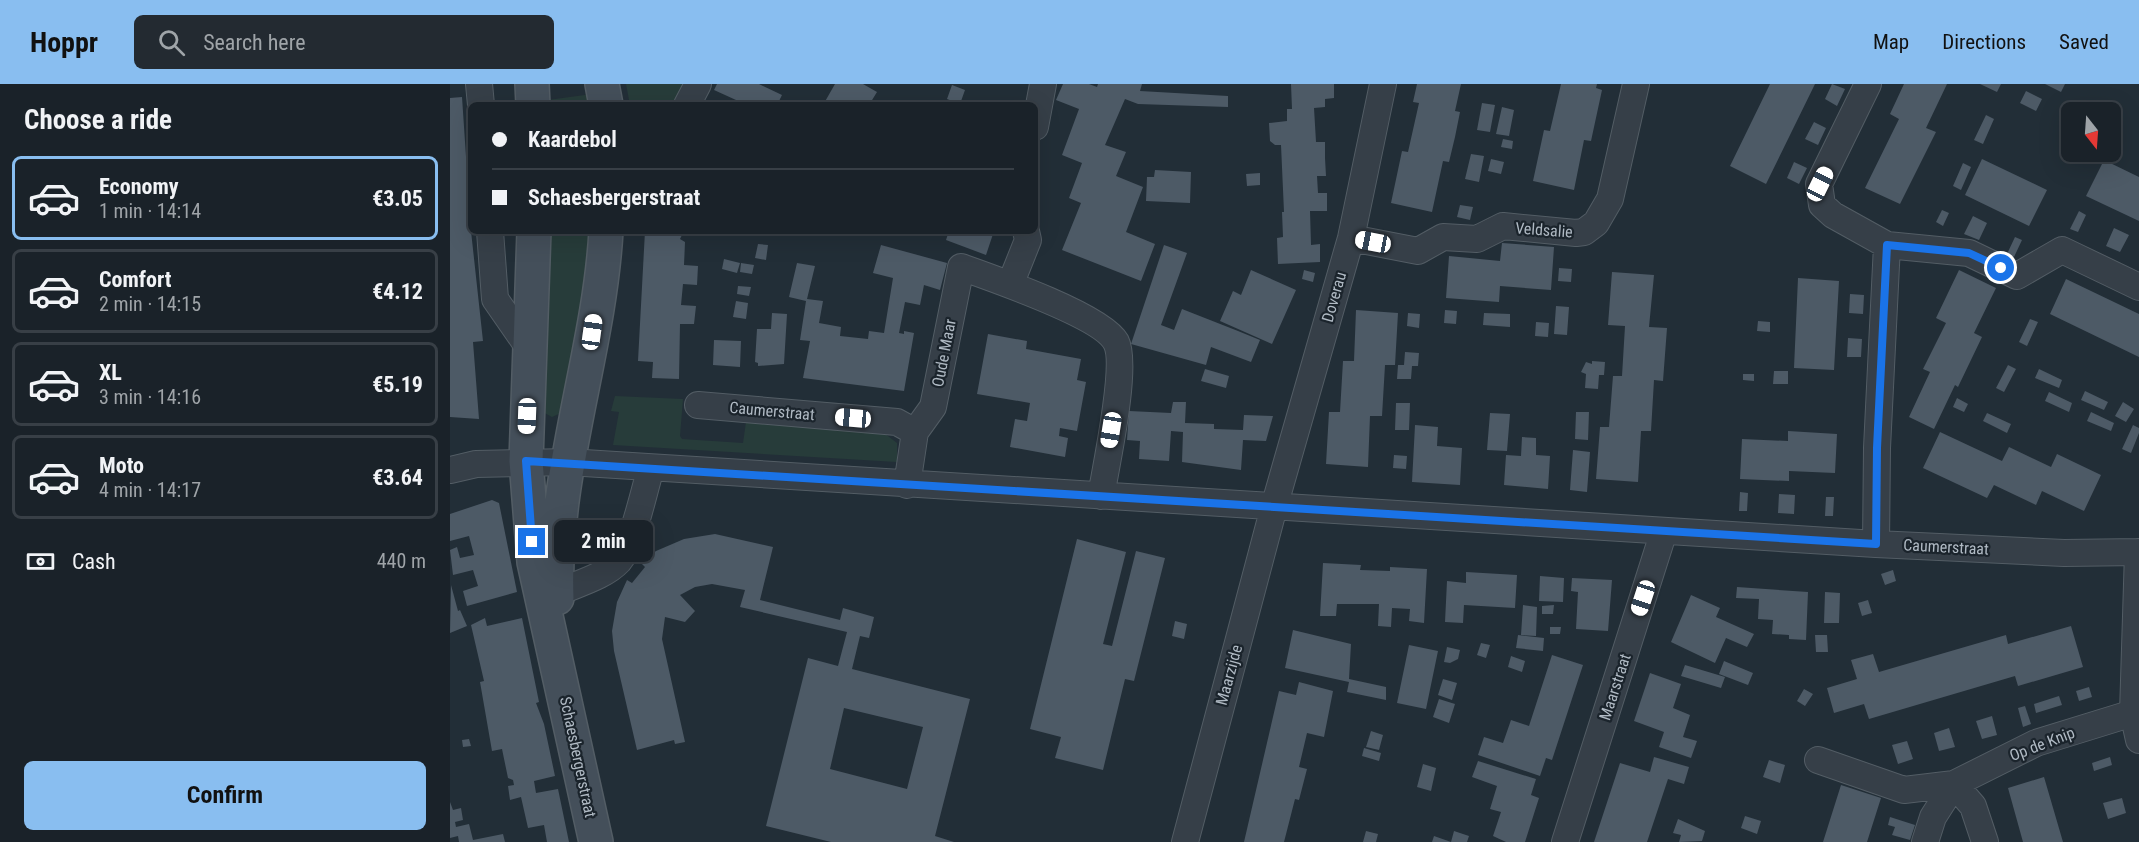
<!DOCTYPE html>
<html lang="en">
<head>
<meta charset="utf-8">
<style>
	body { margin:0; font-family:"Roboto Condensed",sans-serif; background:#232a31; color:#f1f3f6; height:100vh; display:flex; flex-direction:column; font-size:22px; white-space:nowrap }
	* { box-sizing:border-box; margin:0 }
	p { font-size:20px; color:#9fa4a8 }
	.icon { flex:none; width:33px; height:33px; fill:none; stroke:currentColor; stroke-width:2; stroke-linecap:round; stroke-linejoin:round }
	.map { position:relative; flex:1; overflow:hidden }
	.details { display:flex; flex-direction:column; background:#1a2229; width:450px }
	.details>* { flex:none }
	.banner { position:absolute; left:18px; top:18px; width:570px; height:132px; border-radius:9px; box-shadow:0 6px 24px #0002,0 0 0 2px #383f46; display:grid; align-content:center; height:132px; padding:0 24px; background:#1a2229 }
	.needle { width:39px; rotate:163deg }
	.tools { position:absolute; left:1611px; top:18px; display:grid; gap:12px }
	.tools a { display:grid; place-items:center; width:60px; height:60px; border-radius:9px; background:#1a2229; box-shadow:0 6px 24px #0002,0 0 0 2px #383f46; font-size:30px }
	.end { position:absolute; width:27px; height:27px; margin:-14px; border:8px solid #1a73e8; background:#fff; box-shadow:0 0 0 3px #fff }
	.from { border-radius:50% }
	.bubble { position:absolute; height:42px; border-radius:9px; background:#1a2229; box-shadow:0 6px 24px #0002,0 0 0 2px #383f46; font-size:20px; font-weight:700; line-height:42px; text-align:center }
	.car { position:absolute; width:18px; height:36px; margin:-18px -9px; border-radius:8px; box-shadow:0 0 4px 2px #0007; background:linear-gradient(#fff 24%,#345 0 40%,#fff 0 76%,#345 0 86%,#fff 0) }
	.banner b { display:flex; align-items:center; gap:21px; height:57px; font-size:22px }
	.banner b+b { border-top:2px solid #383f46 }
	.banner i { width:15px; height:15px; background:#f1f3f6 }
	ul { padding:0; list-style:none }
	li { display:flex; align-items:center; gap:18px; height:84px; margin:0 12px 9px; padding:0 12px; border:3px solid #383f46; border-radius:9px }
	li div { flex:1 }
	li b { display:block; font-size:22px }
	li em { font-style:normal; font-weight:700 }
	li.current { border-color:#89bef0 }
	li>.icon { width:54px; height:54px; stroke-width:1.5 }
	h2 { padding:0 24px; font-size:27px; line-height:72px }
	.pay { display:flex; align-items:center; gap:15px; height:66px; padding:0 24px; font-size:22px }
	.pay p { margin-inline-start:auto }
	.action { display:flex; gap:12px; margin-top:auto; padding:12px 24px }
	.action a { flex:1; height:69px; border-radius:9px; background:#89bef0; color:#111; font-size:24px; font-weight:700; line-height:69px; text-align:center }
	header { display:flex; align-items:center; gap:36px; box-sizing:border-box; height:84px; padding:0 30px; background:#89bef0; color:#111 }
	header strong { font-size:28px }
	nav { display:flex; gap:33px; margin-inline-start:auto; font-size:21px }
	.search { width:420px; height:54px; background:#232a31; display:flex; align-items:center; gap:15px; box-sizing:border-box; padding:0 21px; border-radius:9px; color:#9fa4a8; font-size:22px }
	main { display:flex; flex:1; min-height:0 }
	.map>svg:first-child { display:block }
</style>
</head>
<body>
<header>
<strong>Hoppr</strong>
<div class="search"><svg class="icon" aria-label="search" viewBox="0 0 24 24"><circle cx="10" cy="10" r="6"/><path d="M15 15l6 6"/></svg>Search here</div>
<nav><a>Map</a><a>Directions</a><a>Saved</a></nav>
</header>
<main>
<section class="details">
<h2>Choose a ride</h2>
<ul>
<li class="current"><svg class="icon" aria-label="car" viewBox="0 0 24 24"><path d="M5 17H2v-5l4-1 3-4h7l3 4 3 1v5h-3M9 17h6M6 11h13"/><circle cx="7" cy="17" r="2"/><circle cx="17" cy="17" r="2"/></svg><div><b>Economy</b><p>1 min · 14:14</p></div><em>€3.05</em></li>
<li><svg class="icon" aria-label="car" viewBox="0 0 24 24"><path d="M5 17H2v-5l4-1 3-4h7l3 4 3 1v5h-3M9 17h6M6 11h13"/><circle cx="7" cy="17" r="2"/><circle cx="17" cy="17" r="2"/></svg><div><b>Comfort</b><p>2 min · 14:15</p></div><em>€4.12</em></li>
<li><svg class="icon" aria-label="car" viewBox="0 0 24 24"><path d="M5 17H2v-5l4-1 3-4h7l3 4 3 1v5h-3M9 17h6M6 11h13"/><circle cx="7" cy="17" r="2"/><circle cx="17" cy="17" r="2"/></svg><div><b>XL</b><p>3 min · 14:16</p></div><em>€5.19</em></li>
<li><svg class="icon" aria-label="car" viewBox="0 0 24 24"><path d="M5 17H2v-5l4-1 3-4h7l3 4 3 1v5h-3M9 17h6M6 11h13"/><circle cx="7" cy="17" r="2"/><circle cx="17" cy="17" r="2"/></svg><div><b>Moto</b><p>4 min · 14:17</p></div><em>€3.64</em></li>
</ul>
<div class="pay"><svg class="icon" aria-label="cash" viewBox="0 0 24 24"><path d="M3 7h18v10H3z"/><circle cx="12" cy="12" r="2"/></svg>Cash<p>440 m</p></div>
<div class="action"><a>Confirm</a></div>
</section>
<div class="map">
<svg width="1689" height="758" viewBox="0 0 1689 758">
	<rect width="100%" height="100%" fill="#222e37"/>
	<path fill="#273c3a" d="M176,0H235L224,21H180Z
		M142,10L144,21H98V16Z
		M98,147H144L142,173L111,329L102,333L91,327Z
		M165,312L233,315L230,352L232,355L293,359L296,338L303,337L434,349L447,359V378L163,361L169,328L161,327Z"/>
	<path fill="#4d5a66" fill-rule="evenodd" d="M267,0H309L332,11L327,21H297L264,6Z
		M385,0H413L427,8L419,21H373Z
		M613,0H639L647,3L648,0H692L690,7L778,12V23L688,20L675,15L655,61L676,68L666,92L693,103L676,148L705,160L691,197L612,166L631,119L619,114L632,79L612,71L629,25L606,16Z
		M841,0H884V14L875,15V23L864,24L866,58H875V74L876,92H867L868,109H877V127H860L861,161L870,160V178L828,180L827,154L833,153L832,128H834L831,61H825L820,57L819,39L837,37V25H842Z
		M967,0H1011L1005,27L1010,28L1005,53L999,78L993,77L982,128L941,119L952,67L958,68L969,19L963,18Z
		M1111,0H1147L1146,4L1152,6L1141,57L1134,56L1124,106L1083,97L1094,46L1100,47Z
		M1320,0H1365L1316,100L1280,82Z
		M1382,0L1395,5L1387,22L1375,15Z
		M1454,0H1497L1476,44L1486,48L1450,120L1415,104L1449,35L1440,30Z
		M1530,0H1551L1547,8Z
		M1595,0H1615L1611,8Z
		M502,1L515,6L510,20L497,15Z
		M1576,7L1592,15L1586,27L1570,19Z
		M12,13L21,147L33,257L23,258L29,335L0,333V14Z
		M1032,19L1045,21L1040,48L1027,46Z
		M1052,23L1064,26L1059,52L1046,50Z
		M1536,31L1544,35L1533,60L1524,56Z
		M1364,38L1376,44L1368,61L1355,55Z
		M1053,55L1063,57L1062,65L1051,63Z
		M1021,70L1034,72L1029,98L1015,95Z
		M1041,75L1054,78L1051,90L1038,87Z
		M1532,75L1597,106L1579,142L1515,111Z
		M1654,76L1689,93V137L1636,112Z
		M1344,78L1357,84L1349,100L1337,94Z
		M1513,79L1521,83L1511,106L1503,102Z
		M705,86L741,88L740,119L696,117L697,93H704Z
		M810,89V101L797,102L796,90Z
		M1010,121L1023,123L1020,136L1007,133Z
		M1492,126L1499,129L1493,142L1486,138Z
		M1629,127L1636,131L1628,148L1620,145Z
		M1523,132L1537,139L1529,156L1514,150Z
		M1664,144L1679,151L1670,168L1656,162Z
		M195,147H234L230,155L235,158L234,181L248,182L247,201L233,200L231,221L246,222L244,240H230L229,295L202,294L203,278L188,277Z
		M275,147H291L289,152Z
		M499,147H535L543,150L536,171L496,156Z
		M1565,153L1572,156L1564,173L1557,170Z
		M1052,159L1104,163L1101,206L1050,202L1049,218L996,214L999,172L1050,177Z
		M308,160L318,161L316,176L305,174Z
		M431,161L497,179L490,206L474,201L470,221L455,218L449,249L454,250V247L464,249L454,307L353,294L360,257L350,256L356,217L339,213L347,179L365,182L357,215L373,217L369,239L391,243L390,252L418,255L419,247L434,249L443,194L423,189Z
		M714,161L737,169L711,241L724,246L732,225L788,247L810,256L801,278L761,263L756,281L681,260Z
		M274,175L290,179L287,189L272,185Z
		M291,179L304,181L302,190L290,188Z
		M1109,184L1122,185L1121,198L1108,197Z
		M801,186L846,206L822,260L770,237L783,207L791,211Z
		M854,186L865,189L863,198L852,195Z
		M1509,186L1546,204L1524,249L1532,253L1508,303L1505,301L1484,345L1459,333L1480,288L1473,285L1496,239L1486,234Z
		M1162,188L1204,191L1199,243L1217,244L1213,297L1204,296L1201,347H1191L1188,398L1146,395L1150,343H1159L1163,292H1172L1175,242L1158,241Z
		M1348,194L1389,197L1384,286L1344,284Z
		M1616,195L1689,230V273L1600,230Z
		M288,202L301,203L299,212L287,210Z
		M1400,210L1414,211L1413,230L1399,229Z
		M286,217L298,219L296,235L283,233Z
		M1106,222L1119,223L1117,251L1104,250Z
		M906,226L948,229L945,281H935L932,332H920L918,383L876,380L879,328H890L893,277H904Z
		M995,226L1007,227L1006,240L994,239Z
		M322,229L337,230L334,280L308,282V279L305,278L307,245H321Z
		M958,229L970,230L969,244L957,242Z
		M1034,229L1060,230V243L1033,241Z
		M1580,235L1588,238L1577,262L1569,258Z
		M1308,237L1320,238V248L1307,247Z
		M1086,238L1099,239L1098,253L1085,252Z
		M538,250L577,257L576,265L631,275L627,296L636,298L627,347L610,344L609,352L618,354L615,373L560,363L565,335L577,337L580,319L527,310Z
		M1398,254L1412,255L1411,273H1397Z
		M264,256L291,257L290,283L263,281Z
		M955,268L969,269L968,282H962L961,295H947L948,281H954Z
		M1142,277L1155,278L1154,291H1149L1148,305L1135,304L1136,290L1131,288L1136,278L1142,280Z
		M1558,281L1566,285L1554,308L1546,304Z
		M755,285L779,292L776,304L751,297Z
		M1589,285L1612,296L1609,304L1585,294Z
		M1324,287H1338V300H1323Z
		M1293,290H1304V297L1293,296Z
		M1635,307L1658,318L1654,326L1631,316Z
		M1599,308L1622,319L1619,328L1595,317Z
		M1507,314L1518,320L1514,328L1503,323Z
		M723,318H736L735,339L764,340V345L793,346L794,331L823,332L816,357L793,356L791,386L732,378L733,348L721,347L719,377L689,375L690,357L677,356L679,327L721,329Z
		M1673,318L1684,325L1676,338L1665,332Z
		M946,319H960L959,346H945Z
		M1126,328H1139L1138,356L1125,355Z
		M1641,328L1664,339L1661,347L1637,337Z
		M1040,329L1060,330L1057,367L1037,366Z
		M1537,329L1561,340L1557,349L1533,337Z
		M965,341L988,343L987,362L1012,364L1010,401L962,398Z
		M1683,341L1689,344V349L1681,369L1672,365Z
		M1338,347L1387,350L1385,389L1339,387V397L1290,395L1292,355L1338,357Z
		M1490,348L1552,377L1559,363L1601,383L1607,370L1651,391L1634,427L1592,407L1586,421L1544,401L1537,414L1473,384Z
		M1072,353L1086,354V371L1100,372L1098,405L1054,401L1056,371L1071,372Z
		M1123,366L1140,368L1137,408L1120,406Z
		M944,371L957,372L956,385L943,384Z
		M1290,408L1298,409L1297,427H1289Z
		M1329,410L1345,411L1344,430L1328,429Z
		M1376,413H1384L1383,432H1375Z
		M42,416L49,419L67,508L17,522L13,507L28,502L23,486L3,491L0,466L7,463L10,474L24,471L19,452L0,457V430Z
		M265,450L323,463L310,516L390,536L393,524L424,533L419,554L410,552L402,585L520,615L485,752L504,758H381L316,742L358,574L388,582L397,548L290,523L295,506L262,500L245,503L230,511L245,527L235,538L215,533L212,555L235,658L225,660L224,656L187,666L164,567L162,547L167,518L177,496L182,499L195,483L191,479L206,467L234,455ZM394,624L473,643L457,705L380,685Z
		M627,455L676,468L653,560L662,562L686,467L715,474L684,597L675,595L653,686L605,674L611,653L580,645Z
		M873,479L911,481L910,486L940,487V483L977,485L974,539L959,537L960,525L942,524L941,543L928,542L929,520H887L886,532H870Z
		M1443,486L1446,497L1435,501L1431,490Z
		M1016,488L1067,491L1065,524L1014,521L1013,539L995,538L997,497L1016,499Z
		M1090,492L1114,494L1113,518L1089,517Z
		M1122,494L1162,496L1158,547L1126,545L1128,508L1121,507Z
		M1,501L8,527L10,526L17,542L0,549Z
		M1287,503L1358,508L1356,556L1339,555V551L1322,550L1323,536L1308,535L1309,515L1286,514Z
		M1375,508L1390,509L1389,539H1374Z
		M1241,511L1270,524L1266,533L1304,550L1297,563L1276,554L1265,579L1221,558Z
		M1418,516L1422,529L1412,532L1408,519Z
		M1073,521L1087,523L1086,552L1071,551Z
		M1104,521L1103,530H1092V522Z
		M35,534L37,542L72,534L89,618L86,619L94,640L105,692L84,697L86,709L108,705L119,758H97L94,741L78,744L71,713L60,716L58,702L64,701L63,696L58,694L52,665L42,667L30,598L34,597L21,541Z
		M725,537L737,540L734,555L722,552Z
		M1621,542L1633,583L1568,602L1565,592L1419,635L1414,620L1384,629L1377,604L1407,595L1401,576L1423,570L1429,588L1556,551L1558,560Z
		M1100,543H1111L1110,550H1100Z
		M843,546L901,560L899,595L936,603V616L897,608L899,598L835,584Z
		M1068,551L1094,554L1093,567L1066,564Z
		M1365,551H1377L1378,568H1366Z
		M1031,559L1040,561L1036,574L1027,571Z
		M959,561L988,567L976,625L947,619Z
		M997,563L1010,566L1008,575L1000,579L994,578Z
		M1102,571L1133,581L1102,676L1096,674L1090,692L1028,671L1034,653L1053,659L1061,636L1079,642Z
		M1061,572L1075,577L1072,588L1058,583Z
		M1274,577L1303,589L1298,601L1269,590Z
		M1235,581L1275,593L1271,604L1231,592Z
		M1200,589L1231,600L1223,624L1240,631L1233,653L1247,657L1241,674L1209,663L1214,648L1184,637Z
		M993,595L1007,599L1002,616L988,611Z
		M849,598L883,607L874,653L857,649L849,683L857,685L849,716L845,715L834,758H794L829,607L846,611Z
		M1639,603L1642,613L1629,617L1626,607Z
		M1354,605L1363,610L1355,622L1347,617Z
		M1609,612L1612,621L1586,629L1584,620Z
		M989,615L1005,620L999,639L983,633Z
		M1575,622L1581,640L1573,643L1568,624Z
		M1542,632L1547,651L1532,655L1526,637Z
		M1499,644L1505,663L1489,667L1484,649Z
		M921,647L933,651L929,666L916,663Z
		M19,655L21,662L13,663L12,656Z
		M1457,657L1463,675L1448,680L1442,661Z
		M914,664L931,669L929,677L912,672Z
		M1204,673L1239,683L1234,700L1218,695L1197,758H1144L1170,679L1200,688Z
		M1660,673L1662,681L1644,687L1642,679Z
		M1319,676L1335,681L1330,699L1313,693Z
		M1028,677L1086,695L1081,711L1089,714L1075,758H1056L1043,752L1051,728L1040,725L1047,702L1022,693Z
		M973,680L986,684L981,707L967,703Z
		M1594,693L1613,758H1573L1558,704Z
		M1391,701L1431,714L1417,758H1373Z
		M1672,714L1676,729L1658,735L1653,719Z
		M0,718L3,726L11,724L13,736L5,738L6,743L19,740L23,756L53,750L55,758H9L8,752L0,754Z
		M1295,732L1311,737L1307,750L1291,744Z
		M1440,733L1465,741L1460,756L1442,751L1445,743L1438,741Z
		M1228,735L1255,747L1252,757L1229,758L1231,751L1223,749Z
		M916,747L928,750L926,758H913Z
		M1004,747L1019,752L1017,758H1001Z
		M984,752L1001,758H982Z"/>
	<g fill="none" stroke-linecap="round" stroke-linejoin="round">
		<defs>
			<path id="street" d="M29,0L31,21
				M1418,0L1369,100L1372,121L1383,131L1437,161L1519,169L1567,192L1612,166L1689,203
				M237,21L248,0
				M585,43L593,0
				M40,147L45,215L79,264
				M901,154L968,167L993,153L1027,155L1053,142L1126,149L1134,148L1146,139L1160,115L1186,0
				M560,201L578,156L576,147
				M248,321L447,338L465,348
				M0,386L26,380L118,378L1426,460L1614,469L1689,468
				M457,401L465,348L483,323L511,183C542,194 652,232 666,258C678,281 656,382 651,412
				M1426,460L1427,364L1437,161
				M1688,468L1683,629L1689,656
				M107,509C126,500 154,493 169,477C183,461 194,406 201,384
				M1368,676L1454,706L1504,700L1586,659L1683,629
				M1504,700L1523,722L1535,758
				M735,758L824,423L901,154L933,0
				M1115,758L1214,447
				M1475,758L1483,733L1504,700"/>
			<path id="secondary" d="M82,0L83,21
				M152,0L156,21
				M84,147L76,377L84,478L146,758
				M107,514C102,389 149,270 156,147"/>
		</defs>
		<use href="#street" stroke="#535d65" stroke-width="28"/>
		<use href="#secondary" stroke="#535d65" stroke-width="36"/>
		<use href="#street" stroke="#363f48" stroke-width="26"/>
		<use href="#secondary" stroke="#444f5a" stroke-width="33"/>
	</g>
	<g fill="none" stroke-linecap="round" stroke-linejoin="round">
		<path stroke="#1a73e8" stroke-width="8" d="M82,458L76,377L1426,460L1427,364L1437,161L1519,169L1551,184"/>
	</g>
	<g text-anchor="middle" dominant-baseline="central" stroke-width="4.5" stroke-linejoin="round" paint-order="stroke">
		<g font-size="16" fill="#b0bac4" stroke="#1b242c">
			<text transform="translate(1094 146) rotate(4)">Veldsalie</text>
			<text transform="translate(884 213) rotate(-74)">Doverau</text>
			<text transform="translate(494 269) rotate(-79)">Oude Maar</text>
			<text transform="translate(322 327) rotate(5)">Caumerstraat</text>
			<text transform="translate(1496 463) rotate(3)">Caumerstraat</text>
			<text transform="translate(779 591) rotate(-75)">Maarzijde</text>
			<text transform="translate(1165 603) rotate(-72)">Maarstraat</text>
			<text transform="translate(1592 660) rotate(-21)">Op de Knip</text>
			<text transform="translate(128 673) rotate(78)">Schaesbergerstraat</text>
		</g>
	</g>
</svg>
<div class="tools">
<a><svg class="needle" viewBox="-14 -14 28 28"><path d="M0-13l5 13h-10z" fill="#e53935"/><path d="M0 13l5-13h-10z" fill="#9fa4a8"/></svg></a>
</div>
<i class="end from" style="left:1551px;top:184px"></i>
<i class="end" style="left:82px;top:458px"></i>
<div class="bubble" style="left:104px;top:436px;width:99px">2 min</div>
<i class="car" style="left:1370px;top:100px;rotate:26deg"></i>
<i class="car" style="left:923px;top:158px;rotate:281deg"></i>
<i class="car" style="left:142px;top:248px;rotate:8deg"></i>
<i class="car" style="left:77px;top:332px;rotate:182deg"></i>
<i class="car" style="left:403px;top:334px;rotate:275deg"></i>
<i class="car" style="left:661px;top:346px;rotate:189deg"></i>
<i class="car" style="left:1193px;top:514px;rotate:198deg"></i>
<div class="banner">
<b><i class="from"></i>Kaardebol</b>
<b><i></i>Schaesbergerstraat</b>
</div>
</div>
</main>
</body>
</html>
